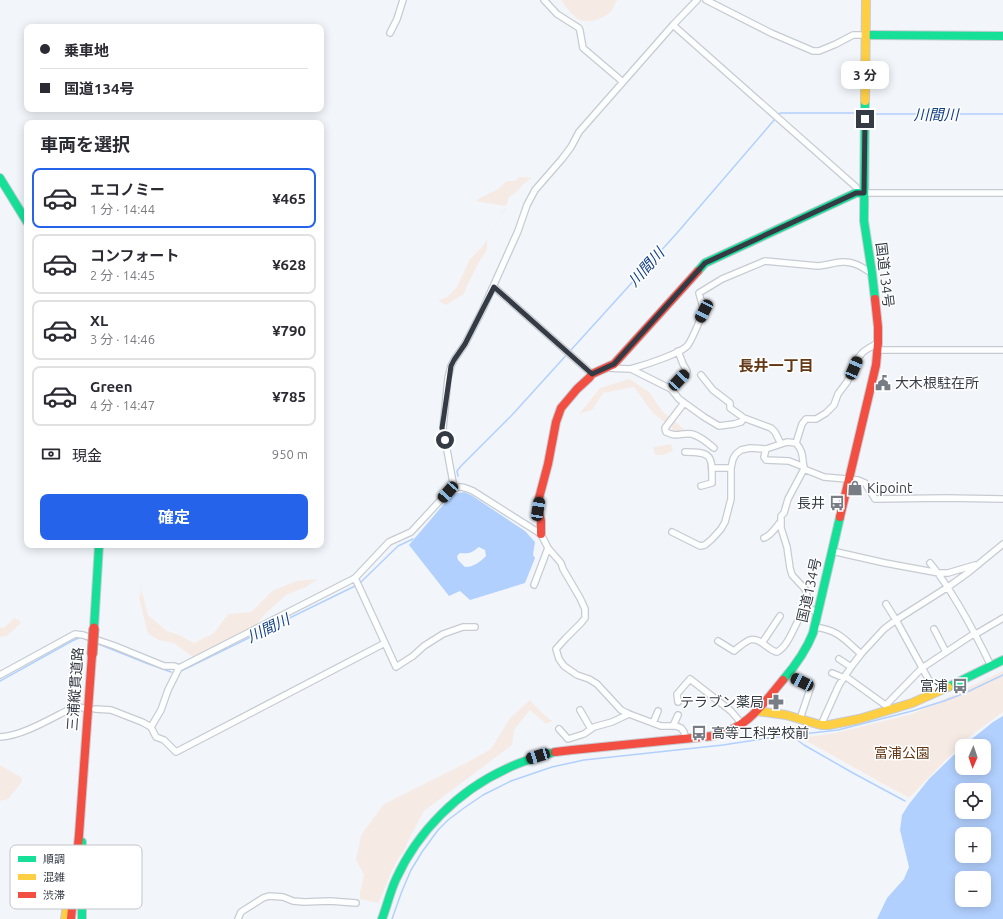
<!DOCTYPE html>
<html lang="ja">
<head>
<meta charset="utf-8">
<style>
	body { margin:0; font-family:Ubuntu,"Noto Sans JP",sans-serif; background:#f2f2f3; color:#2b2b33; height:100vh; display:flex; flex-direction:column; font-size:15px; white-space:nowrap }
	* { box-sizing:border-box; margin:0 }
	p { font-size:13px; color:#7c7c81 }
	.icon { flex:none; width:22px; height:22px; fill:none; stroke:currentColor; stroke-width:2; stroke-linecap:round; stroke-linejoin:round }
	.map { position:relative; flex:1; overflow:hidden }
	.details { position:absolute; left:24px; top:120px; width:300px; height:428px; display:flex; flex-direction:column; background:#fff; border-radius:8px; box-shadow:0 2px 10px #0003 }
	.details>* { flex:none }
	.banner { position:absolute; left:24px; top:24px; width:300px; height:88px; border-radius:8px; box-shadow:0 2px 10px #0003; display:grid; align-content:center; height:88px; padding:0 16px; background:#fff }
	.needle { width:26px; rotate:182deg }
	.controls { position:absolute; left:955px; top:739px; display:grid; gap:8px }
	.controls a { display:grid; place-items:center; width:36px; height:36px; border-radius:8px; background:#fff; box-shadow:0 2px 10px #0003; font-size:20px }
	.end { position:absolute; width:18px; height:18px; margin:-9px; border:5px solid #353b45; background:#fff; box-shadow:0 0 0 2px #fff }
	.from { border-radius:50% }
	.bubble { position:absolute; height:28px; border-radius:8px; background:#fff; box-shadow:0 2px 10px #0003; font-size:13px; font-weight:700; line-height:28px; text-align:center }
	.car { position:absolute; width:12px; height:24px; margin:-12px -6px; border-radius:5px; box-shadow:0 0 3px 1px #0007; background:linear-gradient(#222 24%,#8ab4d8 0 40%,#222 0 76%,#8ab4d8 0 86%,#222 0) }
	.banner b { display:flex; align-items:center; gap:14px; height:38px; font-size:15px }
	.banner b+b { border-top:1px solid #e1e1e2 }
	.banner i { width:10px; height:10px; background:#2b2b33 }
	ul { padding:0; list-style:none }
	li { display:flex; align-items:center; gap:12px; height:60px; margin:0 8px 6px; padding:0 8px; border:2px solid #e1e1e2; border-radius:8px }
	li div { flex:1 }
	li b { display:block; font-size:15px }
	li em { font-style:normal; font-weight:700 }
	li.selected { border-color:#2563eb }
	li>.icon { width:36px; height:36px; stroke-width:1.5 }
	h2 { padding:0 16px; font-size:18px; line-height:48px }
	.pay { display:flex; align-items:center; gap:10px; height:44px; padding:0 16px; font-size:15px }
	.pay p { margin-inline-start:auto }
	.button { display:flex; gap:8px; margin-top:auto; padding:8px 16px }
	.button a { flex:1; height:46px; border-radius:8px; background:#2563eb; color:#fff; font-size:16px; font-weight:700; line-height:46px; text-align:center }
	.map>svg:first-child { display:block }
</style>
</head>
<body>
<div class="map">
<svg width="1003" height="919" viewBox="0 0 1003 919">
	<rect width="100%" height="100%" fill="#f2f6fb"/>
	<path fill="#f6ebe4" d="M561,0H617C615,3 614,6 613,9C607,18 588,25 578,19C574,17 563,4 561,0Z
		M520,177L532,178L523,184L519,190L509,197L505,209L487,239V250L479,262L467,286L464,294L446,305L438,301L447,297L457,287L470,259L483,246L506,206L479,202L476,200L498,189L507,181H515Z
		M629,379L636,383L650,393L662,411L689,433L673,432L672,428L652,412L634,387L603,393L592,410L579,414L600,388Z
		M671,444L673,451L663,455H655L653,447Z
		M318,579L306,587L286,595L266,613L256,625L232,637L209,652L194,658L174,643L159,640L148,634L139,598L142,589L139,580L148,615L167,631L177,634L194,643L214,633L228,614L251,612L272,591L296,581Z
		M14,618L22,622L7,636L0,637V627L4,628Z
		M1003,671V712L965,740L909,798L801,738L835,733L912,714Z
		M530,700L541,712L552,721L546,724L530,710L514,730L512,745L424,811L408,841L404,851L398,859L392,870L383,893L378,903L360,899V892L364,875L356,860L361,835L384,804L466,763L491,749L510,718Z
		M0,765L22,778V782L8,799L0,801Z"/>
	<path fill="#b2d0fe" fill-rule="evenodd" d="M464,492L471,495L525,531L535,542L533,555L535,558L525,583L470,600L460,591L449,596L409,545L449,498L453,494ZM479,547L485,550L486,556C480,562 474,567 465,567L458,560L457,556L460,553C470,554 471,553 479,547Z
		M1003,716V919H877L887,898L904,879L909,867L900,830L902,815L909,804L929,779L962,747V768H984V746H963L993,722ZM962,790H984V812H962ZM962,834H984V856H962ZM962,878H984V900H962Z"/>
	<g fill="none" stroke-linecap="round" stroke-linejoin="round">
		<path stroke="#b2d0fe" stroke-width="1.5" d="M870,114H1003
			M778,116L780,113H859
			M458,476L457,471L461,466L512,415L677,233L775,119
			M360,583L398,546L413,539
			M96,643L146,663L171,672
			M181,671L355,586
			M0,681L72,641L81,637L90,641
			M792,736L804,745L853,773L905,801
			M392,919L402,891L411,870L422,852L438,830L448,820L464,808L483,795L511,781L552,767L584,760L723,745L776,737L838,730L912,711L944,701L965,693L1003,675"/>
		<defs>
			<path id="street" d="M544,0L557,14L579,28L580,31L583,48L623,82
				M706,0L771,33L813,51H819L836,44L853,35H866
				M673,25L856,187L858,193
				M390,33L397,19L403,0
				M864,193H1003
				M494,287L592,374
				M878,350H1003
				M607,368L630,369L634,368C645,365 682,353 688,345C694,336 699,321 704,311L699,293L722,279L765,261L818,266C831,265 842,259 855,264C861,266 866,270 872,273
				M631,369L671,389L679,399L704,417L719,426L734,424L741,422L744,418
				M701,375L713,390L730,403V408L744,418L771,428L775,432L781,444
				M671,389L687,371L683,364L678,351
				M684,403L665,428L666,432C678,438 681,432 692,434C700,436 708,443 714,448
				M796,443L802,424L806,419H816L826,413L834,405L838,394L847,382L858,358L863,352L869,348L878,343
				M766,449L764,457L766,460L789,461L804,467
				M685,452C713,452 712,456 712,483L701,486
				M712,468H731
				M804,469L788,499L784,513L781,516V528L787,547L790,568L792,575L805,589L808,599L809,607L815,612L818,613
				M454,488L443,428L448,378L451,366L454,360L465,344L483,309L518,231L527,205L535,190L562,159L571,147L579,132L673,25L697,0
				M672,532L700,546L705,545L712,539L721,529L725,522L731,499V468L733,459L736,454L741,450L750,448L766,449L787,442L796,443C804,452 802,458 804,469L824,477L858,480L865,483L875,499L945,498L1003,499
				M764,538C772,535 776,527 781,521
				M548,548L561,563L563,569L580,598L585,609V618L581,623L566,638L556,649L559,659L564,666L577,675L589,679L597,684L621,710L629,714L661,726H676L681,728L684,732L686,739
				M832,551L885,563L939,573H948L975,565
				M930,563C941,576 949,589 958,604C970,624 981,645 991,666
				M355,578L396,667L413,656L424,646L443,634L463,627H475
				M886,604L896,620L936,693
				M815,627C838,630 844,639 861,654L851,667L839,685L821,725
				M934,629L946,652
				M976,634L1003,618
				M718,641L734,651C747,641 751,634 765,645C769,648 772,651 777,652C789,646 794,625 802,614C804,612 807,609 809,607
				M762,643L780,616
				M861,654L884,629L896,620L948,587L969,572L1003,544
				M839,659L851,667
				M832,673L844,678
				M787,674L811,686L800,719
				M0,675L75,634L83,635L115,646L164,666H174L179,668
				M845,676L888,707
				M678,702L677,694L690,679L731,711L742,724
				M886,705L922,668L975,633
				M95,709L111,710L142,722L151,727L156,737L164,740L176,752L385,643
				M580,710L591,729
				M653,723L658,711
				M673,726L678,715
				M151,727L161,710L168,690L179,668L355,578L389,542L411,532L448,492C458,485 462,486 473,491L541,534L548,548L534,585
				M559,729L568,739L584,734L594,727L612,722L629,714
				M0,737C22,736 50,719 70,709L77,707L84,708
				M238,919L241,912L263,898L269,896L283,897L293,901L304,902L330,901L356,903"/>
			<path id="fast" d="M866,35L1003,36
				M865,101L864,221L872,273L875,299
				M0,178L27,222
				M698,271L705,263L856,193H864
				M94,628L99,545
				M783,680C795,666 806,651 813,633L840,517
				M948,687L1003,660
				M82,842V919
				M382,919C387,906 390,892 396,879C418,831 458,791 506,769C521,761 538,757 555,752"/>
			<path id="slow" d="M865,101L866,0
				M757,711L786,715L821,725H829L859,719L912,703L948,687
				M65,919L70,883"/>
			<path id="jam" d="M840,517L876,365L878,343V327L875,299
				M541,534V521L538,509L539,498L548,464L556,422L561,408L577,389L589,378L592,374L614,364L698,271
				M555,752L572,750L713,736C748,728 761,706 783,680
				M79,835L92,655
				M71,919L79,835"/>
		</defs>
		<use href="#street" stroke="#c7cbd2" stroke-width="8"/>
		<use href="#fast" stroke="#c7cbd2" stroke-width="10"/>
		<use href="#slow" stroke="#c7cbd2" stroke-width="10"/>
		<use href="#jam" stroke="#c7cbd2" stroke-width="10"/>
		<use href="#street" stroke="#fdfefe" stroke-width="5.5"/>
		<use href="#fast" stroke="#16e098" stroke-width="8"/>
		<use href="#slow" stroke="#ffcf43" stroke-width="8"/>
		<use href="#jam" stroke="#f24e42" stroke-width="8"/>
		<defs>
			<path id="jam-bridge" d="M92,655L94,628"/>
		</defs>
		<use href="#jam-bridge" stroke="#b1a8a2" stroke-width="11" stroke-linecap="butt"/>
		<use href="#jam-bridge" stroke="#f24e42" stroke-width="9"/>
	</g>
	<g fill="none" stroke-linecap="round" stroke-linejoin="round">
		<path stroke="#353b45" stroke-width="5" d="M445,440L442,428L444,415L451,366L454,360L465,344L494,287L592,374L614,364L705,263L856,193H864L865,119"/>
	</g>
	<defs>
		<symbol id="civic-bare" viewBox="-9 -9 18 18"><path d="M-.6-6.5H3V-4.5H.6V-3L4-1V1h2V6H-6V1h2V-1L-.6-3ZM-1.2 2.5V6h2.4V2.5Z" fill="#777c85" stroke="#fff" stroke-width="2.5" paint-order="stroke"/></symbol>
		<symbol id="shop-bare" viewBox="-9 -9 18 18"><path d="M-5-2.5h2.3a2.7 3.5 0 0 1 5.4 0H5L5.5 6h-11ZM-1.5-2.5h3a1.5 2.3 0 0 0-3 0Z" fill="#777c85" stroke="#fff" stroke-width="2.5" paint-order="stroke"/></symbol>
		<symbol id="bus-bare" viewBox="-9 -9 18 18"><path d="M-5-6H5V4H4V6H2V4H-2V6H-4V4H-5ZM-3.5-4V0h7V-4ZM-3.5 1.2v1.5H-2V1.2ZM2 1.2v1.5H3.5V1.2Z" fill="#777c85" stroke="#fff" stroke-width="2.5" paint-order="stroke"/></symbol>
		<symbol id="pharmacy-bare" viewBox="-9 -9 18 18"><path d="M-2-6h4v4h4v4h-4v4h-4v-4h-4v-4h4Z" fill="#777c85" stroke="#fff" stroke-width="2.5" paint-order="stroke"/></symbol>
	</defs>
	<g fill-rule="evenodd">
		<use href="#civic-bare" x="872" y="372" width="22" height="22"/>
		<use href="#shop-bare" x="844" y="477" width="22" height="22"/>
		<use href="#bus-bare" x="826" y="492" width="22" height="22"/>
		<use href="#bus-bare" x="949" y="675" width="22" height="22"/>
		<use href="#pharmacy-bare" x="765" y="691" width="22" height="22"/>
		<use href="#bus-bare" x="688" y="722" width="22" height="22"/>
	</g>
	<g text-anchor="middle" dominant-baseline="central" stroke-width="3" stroke-linejoin="round" paint-order="stroke">
		<g font-size="14" fill="#353b45" stroke="#fff">
			<text transform="translate(885 275) rotate(83)">国道134号</text>
			<text transform="translate(809 590) rotate(-77)">国道134号</text>
			<text transform="translate(75 689) rotate(-86)">三浦縦貫道路</text>
		</g>
		<g font-size="14" fill="#353b45" stroke="#fff" text-anchor="start">
			<text x="895" y="383">大木根駐在所</text>
			<text x="867" y="488">Kipoint</text>
			<text x="825" y="503" text-anchor="end">長井</text>
			<text x="948" y="686" text-anchor="end">富浦</text>
			<text x="764" y="702" text-anchor="end">テラブン薬局</text>
			<text x="711" y="733">高等工科学校前</text>
		</g>
		<g font-size="14" fill="#643815" stroke="#fff">
			<text x="902" y="753">富浦公園</text>
		</g>
		<g font-size="15" font-style="italic" fill="#124088" stroke="#fff">
			<text x="936" y="114">川間川</text>
			<text transform="translate(646 267) rotate(-48)">川間川</text>
			<text transform="translate(268 628) rotate(-26)">川間川</text>
		</g>
		<g font-size="15" font-weight="bold" fill="#643814" stroke="#fff">
			<text x="776" y="365">長井一丁目</text>
		</g>
	</g>
	<rect x="10" y="845" width="132" height="64" rx="6" fill="#fff" stroke="#c2c4c7" stroke-width="1"/>
	<rect x="18" y="856" width="18" height="6" fill="#16e098"/>
	<rect x="18" y="874" width="18" height="6" fill="#ffcf43"/>
	<rect x="18" y="892" width="18" height="6" fill="#f24e42"/>
	<g font-size="11" fill="#353b45">
		<text x="43" y="863">順調</text>
		<text x="43" y="881">混雑</text>
		<text x="43" y="899">渋滞</text>
	</g>
</svg>
<div class="controls">
<a><svg class="needle" viewBox="-14 -14 28 28"><path d="M0-13l5 13h-10z" fill="#e53935"/><path d="M0 13l5-13h-10z" fill="#7c7c81"/></svg></a>
<a><svg class="icon" aria-label="locate" viewBox="0 0 24 24"><circle cx="12" cy="12" r="6"/><path d="M12 2v4M12 18v4M2 12h4M18 12h4"/></svg></a>
<a>+</a>
<a>−</a>
</div>
<i class="end from" style="left:445px;top:440px"></i>
<i class="end" style="left:865px;top:119px"></i>
<div class="bubble" style="left:841px;top:61px;width:48px">3 分</div>
<i class="car" style="left:704px;top:311px;rotate:207deg"></i>
<i class="car" style="left:854px;top:368px;rotate:23deg"></i>
<i class="car" style="left:679px;top:380px;rotate:43deg"></i>
<i class="car" style="left:448px;top:492px;rotate:222deg"></i>
<i class="car" style="left:538px;top:509px;rotate:9deg"></i>
<i class="car" style="left:802px;top:682px;rotate:296deg"></i>
<i class="car" style="left:538px;top:756px;rotate:253deg"></i>
<div class="banner">
<b><i class="from"></i>乗車地</b>
<b><i></i>国道134号</b>
</div>
<section class="details">
<h2>車両を選択</h2>
<ul>
<li class="selected"><svg class="icon" aria-label="car" viewBox="0 0 24 24"><path d="M5 17H2v-5l4-1 3-4h7l3 4 3 1v5h-3M9 17h6M6 11h13"/><circle cx="7" cy="17" r="2"/><circle cx="17" cy="17" r="2"/></svg><div><b>エコノミー</b><p>1 分 · 14:44</p></div><em>¥465</em></li>
<li><svg class="icon" aria-label="car" viewBox="0 0 24 24"><path d="M5 17H2v-5l4-1 3-4h7l3 4 3 1v5h-3M9 17h6M6 11h13"/><circle cx="7" cy="17" r="2"/><circle cx="17" cy="17" r="2"/></svg><div><b>コンフォート</b><p>2 分 · 14:45</p></div><em>¥628</em></li>
<li><svg class="icon" aria-label="car" viewBox="0 0 24 24"><path d="M5 17H2v-5l4-1 3-4h7l3 4 3 1v5h-3M9 17h6M6 11h13"/><circle cx="7" cy="17" r="2"/><circle cx="17" cy="17" r="2"/></svg><div><b>XL</b><p>3 分 · 14:46</p></div><em>¥790</em></li>
<li><svg class="icon" aria-label="car" viewBox="0 0 24 24"><path d="M5 17H2v-5l4-1 3-4h7l3 4 3 1v5h-3M9 17h6M6 11h13"/><circle cx="7" cy="17" r="2"/><circle cx="17" cy="17" r="2"/></svg><div><b>Green</b><p>4 分 · 14:47</p></div><em>¥785</em></li>
</ul>
<div class="pay"><svg class="icon" aria-label="cash" viewBox="0 0 24 24"><path d="M3 7h18v10H3z"/><circle cx="12" cy="12" r="2"/></svg>現金<p>950 m</p></div>
<div class="button"><a>確定</a></div>
</section>
</div>
</body>
</html>
